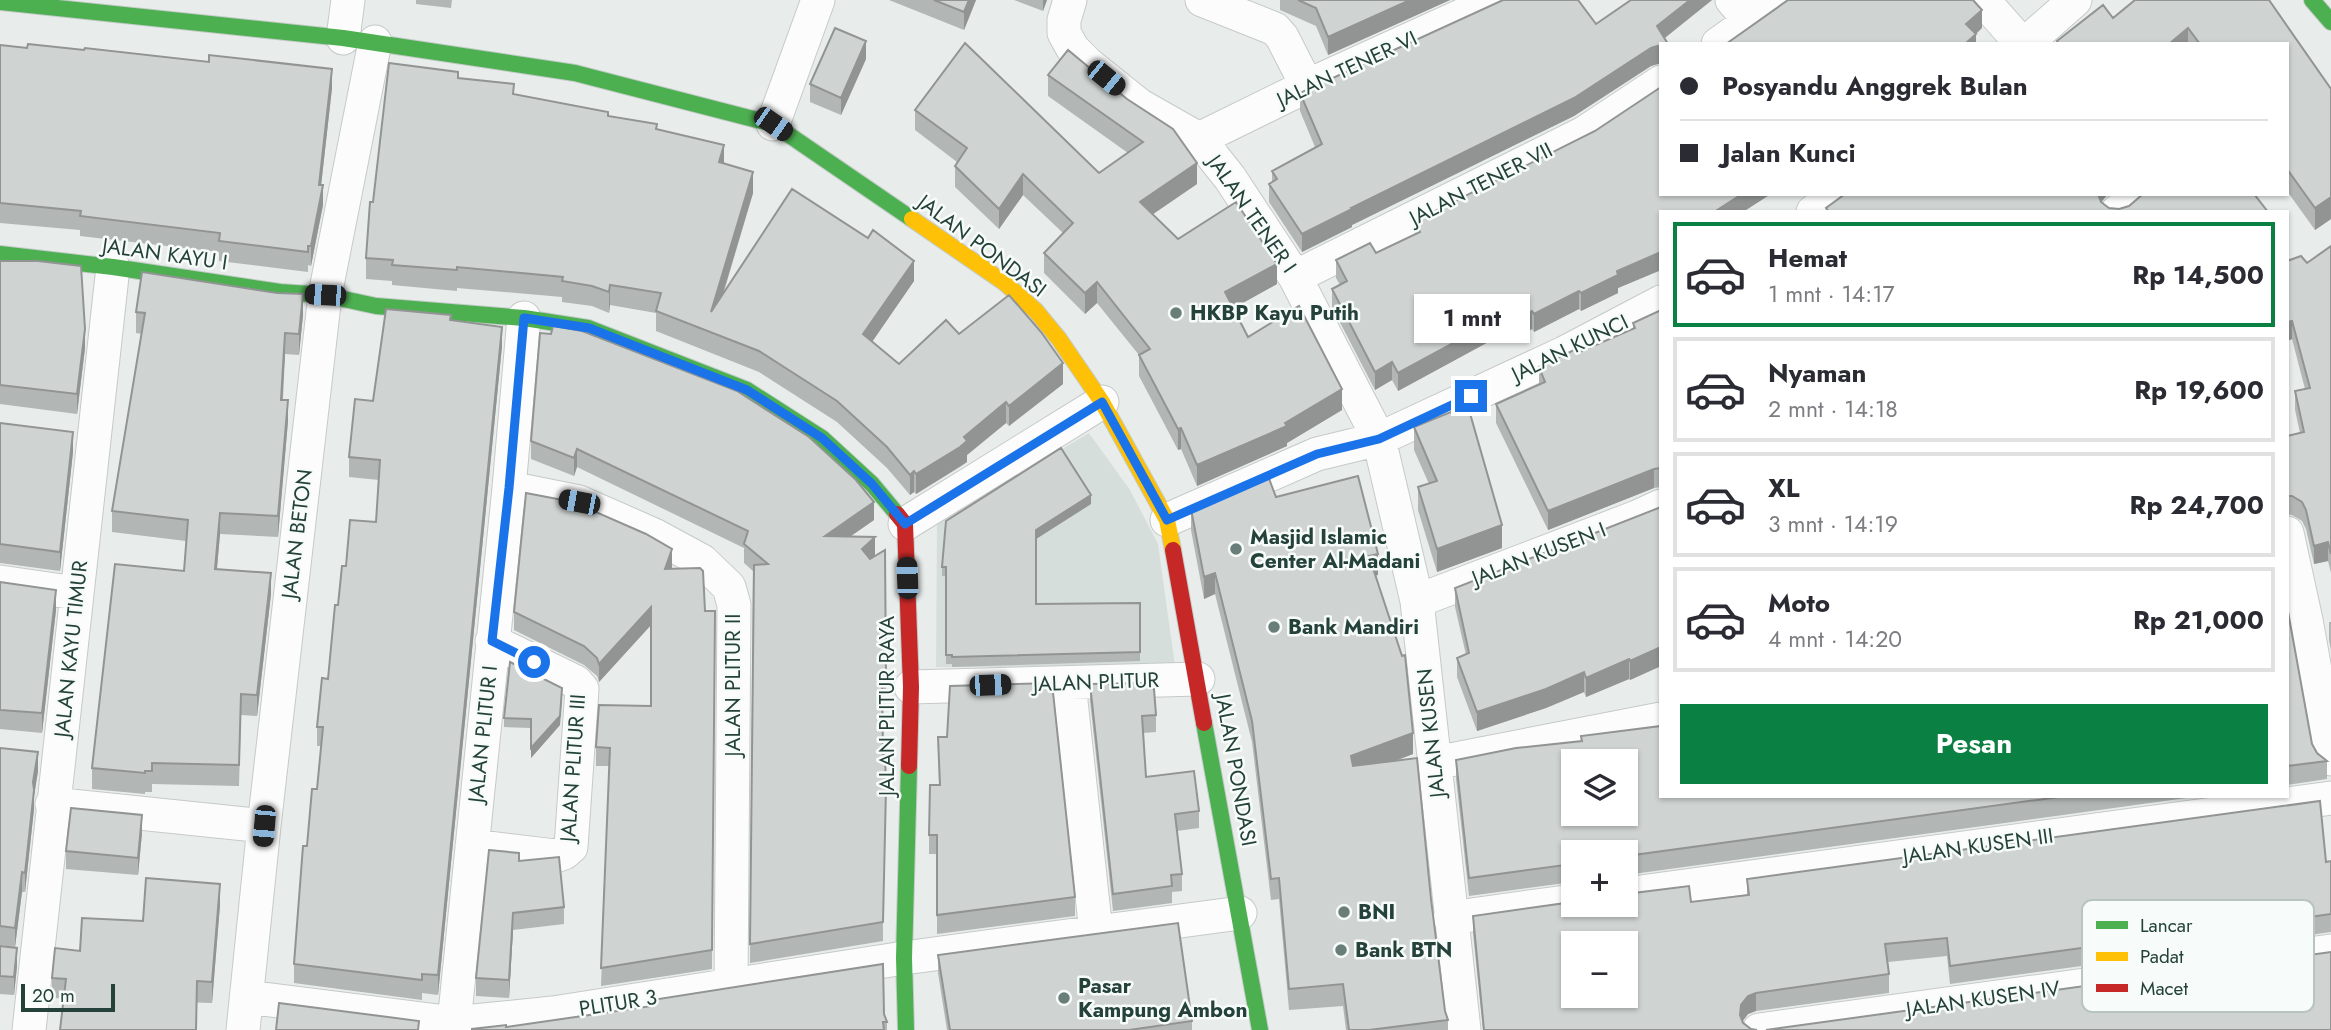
<!DOCTYPE html>
<html lang="id">
<head>
<meta charset="utf-8">
<style>
	body { margin:0; font-family:Jost,sans-serif; background:#f7f7f7; color:#2b2b33; height:100vh; display:flex; flex-direction:column; font-size:26px; white-space:nowrap }
	* { box-sizing:border-box; margin:0 }
	p { font-size:23px; color:#7c7c81 }
	.icon { flex:none; width:38px; height:38px; fill:none; stroke:currentColor; stroke-width:2; stroke-linecap:round; stroke-linejoin:round }
	.map { position:relative; flex:1; overflow:hidden }
	.sheet { position:absolute; left:1659px; top:210px; width:630px; height:588px; display:flex; flex-direction:column; background:#fff; border-radius:0px; box-shadow:0 2px 5px #0004 }
	.sheet>* { flex:none }
	.top-card { position:absolute; left:1659px; top:42px; width:630px; height:154px; border-radius:0px; box-shadow:0 2px 5px #0004; display:grid; align-content:center; height:154px; padding:0 21px; background:#fff }
	.fabs { position:absolute; left:1561px; top:749px; display:grid; gap:14px }
	.fabs a { display:grid; place-items:center; width:77px; height:77px; border-radius:0px; background:#fff; box-shadow:0 2px 5px #0004; font-size:35px }
	.scale { position:absolute; left:21px; bottom:18px; width:94px; box-sizing:border-box; padding-left:7px; border:4px solid #24423a; border-top:0; font-size:19px; line-height:24px; white-space:nowrap; color:#24423a; -webkit-text-stroke:5px #f7fbf9; paint-order:stroke }
	.end { position:absolute; width:32px; height:32px; margin:-16px; border:9px solid #1a73e8; background:#fff; box-shadow:0 0 0 4px #fff }
	.from { border-radius:50% }
	.bubble { position:absolute; height:49px; border-radius:0px; background:#fff; box-shadow:0 2px 5px #0004; font-size:23px; font-weight:700; line-height:49px; text-align:center }
	.car { position:absolute; width:21px; height:42px; margin:-21px -10px; border-radius:9px; box-shadow:0 0 5px 2px #0007; background:linear-gradient(#222 24%,#8ab4d8 0 40%,#222 0 76%,#8ab4d8 0 86%,#222 0) }
	.top-card b { display:flex; align-items:center; gap:24px; height:66px; font-size:26px }
	.top-card b+b { border-top:2px solid #e1e1e2 }
	.top-card i { width:18px; height:18px; background:#2b2b33 }
	ul { padding:12px 0 0; list-style:none }
	li { display:flex; align-items:center; gap:21px; height:105px; margin:0 14px 10px; padding:0 7px; border:4px solid #e1e1e2; border-radius:0px }
	li div { flex:1 }
	li b { display:block; font-size:26px }
	li em { font-style:normal; font-weight:700 }
	li.active { border-color:#0b8043 }
	li>.icon { width:63px; height:63px; stroke-width:1.5 }
	.action { display:flex; gap:14px; margin-top:auto; padding:14px 21px }
	.action a { flex:1; height:80px; border-radius:0px; background:#0b8043; color:#fff; font-size:28px; font-weight:700; line-height:80px; text-align:center }
	.map>svg:first-child { display:block }
</style>
</head>
<body>
<div class="map">
<svg width="2331" height="1030" viewBox="0 0 2331 1030">
	<rect width="100%" height="100%" fill="#e8edeb"/>
	<path fill="#d6dedb" d="M1089,433L1130,490L1158,544L1175,666L936,667L937,523Z"/>
	<g fill="none" stroke-linecap="round" stroke-linejoin="round">
		<defs>
			<path id="street" d="M1070,0L1064,20V33L1073,49L1089,65L1139,105L1199,139L1230,178L1295,277L1379,439L1417,601L1464,1030
				M1202,0L1275,29L1282,37L1307,86
				M1732,0L1751,22
				M1983,0L2022,44
				M343,38L348,0
				M1718,44L1780,0
				M2025,44L2075,0
				M773,124L818,0
				M1199,139L1307,86L1496,0
				M1813,212L1838,194
				M2117,212L2135,198
				M1295,277L1584,133L1661,82
				M509,488L579,502L654,535L702,561L729,587L734,605L731,986
				M1167,520L1317,454L1379,439L1564,353L1661,302
				M905,524L1102,402
				M2287,533L2306,620L2331,759
				M0,582L76,593
				M1417,601L1637,517L1661,506
				M1069,683L1096,932
				M911,687L1198,679
				M1435,763L1661,719
				M52,804L264,826
				M472,846L555,856L564,853L571,847L582,689L576,682L492,641
				M1626,894L2331,798
				M1450,918L1573,901
				M247,997L454,1023L553,1013L904,958L1240,913
				M454,1023L509,488L524,318
				M29,1030L113,267
				M243,1030L264,826L325,295L375,42
				M1759,1030L2331,951"/>
			<path id="fast" d="M2312,0L2331,22
				M0,2L343,38L575,73L773,124L912,219
				M0,254L113,267L280,292L325,295L376,306L524,318L588,328L747,390L822,438L872,484L897,514
				M1204,723L1260,1030
				M906,1030L904,958L909,766"/>
			<path id="slow" d="M912,219L1005,283L1036,311L1059,339L1102,402L1167,520L1173,550"/>
			<path id="jam" d="M897,514L905,524L911,687L909,766
				M1173,550L1204,723"/>
		</defs>
		<use href="#street" stroke="#c5cac8" stroke-width="35"/>
		<use href="#fast" stroke="#c3cbc8" stroke-width="18"/>
		<use href="#slow" stroke="#c3cbc8" stroke-width="18"/>
		<use href="#jam" stroke="#c3cbc8" stroke-width="18"/>
		<use href="#street" stroke="#fcfcfc" stroke-width="33"/>
		<use href="#fast" stroke="#4caf50" stroke-width="16"/>
		<use href="#slow" stroke="#ffc107" stroke-width="16"/>
		<use href="#jam" stroke="#c62828" stroke-width="16"/>
	</g>
	<path fill="#b2b6b5" d="M416,0H452L451,8L416,4Z
		M889,0H976L964,30Z
		M1014,0H1047L1043,11Z
		M1280,0H1450L1328,55L1316,26L1280,10Z
		M1631,0H1712L1665,38L1661,44V63L1651,66L1574,116L1352,225V227L1302,252L1269,202V184L1272,182V171L1315,147L1300,111V93L1596,24Z
		M2135,0H2269L2331,89V219L2315,230L2287,191V44H2057V41L2103,5L2113,18Z
		M0,45L332,88L321,185L323,205L311,266L308,265V272L219,261V252L80,236V230L0,223Z
		M1068,50L1197,184L1153,214L1178,239L1277,284L1233,308L1248,337L1342,410L1287,443V446L1197,486L1181,449L1178,450L1139,376V355L1097,303L1085,314L1044,273V253L1063,233L1023,195L999,229L955,187V166L957,162L915,130V110L1099,173L1128,153L1048,96V75Z
		M866,59L841,115L810,102V84Z
		M458,78L514,94L608,116L657,129L724,163L753,193L723,295L914,281L872,342L899,364L959,334L1063,384L1009,426L1006,423L967,455V462L960,467L916,494L914,492L910,495L887,468L837,422L759,372L656,331V313L610,305L609,313L592,306L562,302V297L457,288V291L392,285V281L366,279V258L373,202Z
		M1595,131L1661,212V270L1618,288V293L1581,311L1579,309L1534,332L1532,329L1507,342L1503,334L1398,391L1392,380L1375,390L1332,307V289L1340,285L1336,278V260L1376,253L1415,234V221Z
		M2331,246V573L2328,561L2314,564L2306,529L2302,521L2292,515L2287,514V436L2300,433L2295,410V391L2305,389L2292,339L2287,341L2307,263Z
		M0,258V261L85,348L77,414L0,404Z
		M1661,310V487L1654,488L1548,530L1496,423V404L1539,385V367L1582,351L1633,329V323Z
		M136,312L303,315L299,355L285,354L283,400L288,421L278,537L220,534L217,569L271,594L257,716L241,715L239,786L152,784V792H145V794L92,789V768L184,571L186,541L112,532V511L142,334L136,333Z
		M451,320L502,346L438,995L422,993V1000L294,983V964L307,846L317,789L321,746H317V727L328,679L338,605L346,566L376,522L379,480L349,477V457L373,401Z
		M540,333L874,520L851,536L875,555L871,558L885,550L886,694H882L883,941L750,963L753,571L744,563V548L577,467L574,476L531,459V441Z
		M0,423L73,452L60,571L0,563Z
		M1414,427L1502,548L1437,572L1418,510V487L1429,484L1414,450Z
		M1276,497L1378,575H1376L1413,754L1396,761L1431,899L1445,1011L1448,1020V1030H1346L1343,1006L1289,1010L1279,899L1271,900L1252,742L1215,594L1204,599L1191,530V509Z
		M1091,504L1036,539V604L1140,603V661L952,667V664H946V576H942V567Z
		M1661,507V666L1630,680L1629,679L1586,697L1584,692L1546,708L1477,731L1457,677V658L1466,655L1455,607V588Z
		M672,567V569L705,611H715L712,969L601,986L609,766H596V747L651,706V625L599,682L597,676L584,665L514,630V612Z
		M0,582L56,610L42,733L0,729Z
		M2287,606L2312,744L2317,753L2327,761V779L2287,785Z
		M2329,622H2331V650L2329,640Z
		M1090,684L1149,689L1156,715V732L1143,733L1146,777L1199,811V828L1177,831L1182,874V891L1172,892V903L1113,911L1090,701Z
		M562,697L560,725L531,758V728L504,727V718Z
		M938,737L1075,897V916L937,934V854H929V835L939,785Z
		M1581,741L1661,796H2201L1626,875V852H1573V882L1469,896L1456,779V760Z
		M0,748L38,771L34,796V809L25,892H22L15,947L0,945Z
		M142,833L138,875L66,869V851Z
		M519,861L564,907V924L513,930L509,998L476,996V978Z
		M2331,861V932L1950,984L1947,956L1888,962L1889,974V993L1756,1011L1748,1014L1743,1021L1751,1029L1757,1030H1483L1473,934V916L1691,902L1747,895V879Z
		M220,905L212,1003L52,998V978L80,951L143,921Z
		M0,946L17,966L14,995L0,994Z
		M938,955L1192,1021V1030H947L938,973Z
		M884,1014L887,1022V1030H472L506,1027Z"/>
	<path fill="#919493" d="M969,0H976L964,30V12Z
		M1043,0H1047L1043,11Z
		M1410,0H1450L1328,55V37Z
		M1690,0H1712L1657,44V26Z
		M1982,10V28L1976,34V44H1965L1966,24Z
		M2188,28V44H2169Z
		M866,41V59L841,115V98Z
		M1661,45V63L1651,66L1574,116L1352,225V227L1302,252V234L1651,48Z
		M332,69V88L319,204V185Z
		M724,145V166L719,162Z
		M1197,163V184L1140,223V202Z
		M753,172V193L711,333V312Z
		M1023,174V195L999,229V209Z
		M323,185V205L311,266V246Z
		M1742,194H1771L1743,212H1714Z
		M2098,194H2108L2099,205Z
		M2331,197V219L2315,230V208Z
		M1661,252V270L1618,288V293L1581,311V293L1617,271Z
		M914,261V281L863,355V334Z
		M1277,264V284L1225,313V292Z
		M1097,282V303L1085,314V293Z
		M610,285V305L609,313V292Z
		M1579,291V309L1534,332V314Z
		M303,294V315L299,355V334Z
		M1532,311V329L1507,342V324Z
		M1503,316V334L1398,391V373Z
		M2292,321V339L2287,341V322Z
		M502,327V346L438,995V975Z
		M85,329V348L77,414V394Z
		M285,333V354L281,421V400Z
		M1392,362V380L1375,390V372Z
		M1063,363V384L1009,426V406Z
		M1342,389V410L1287,443V446L1197,486V465L1285,423Z
		M288,400V421L278,537V516Z
		M1006,402V423L967,455V462L916,494V474L964,437Z
		M1181,428V449L1178,450V429Z
		M73,432V452L60,571V552Z
		M577,449V467L574,476V458Z
		M1654,469V488L1548,530V511Z
		M914,471V492L910,495V475Z
		M1091,495V504L1036,539V530Z
		M874,502V520L825,554V536Z
		M220,513V534L215,590V569Z
		M1502,525V548L1437,572V549Z
		M875,537V555L862,568V549Z
		M2328,542V561L2314,564V546Z
		M672,549V567L665,587V569Z
		M1378,554V575L1369,577V556Z
		M271,573V594L257,716V695Z
		M1215,573V594L1204,599V577Z
		M56,590V610L42,733V713Z
		M651,607V625L599,682V664Z
		M1661,647V666L1630,680V661Z
		M1629,659V679L1586,697V678Z
		M1584,672V692L1546,708L1477,731V712Z
		M562,688L560,725L531,758V748Z
		M1413,733V754L1351,777V756Z
		M38,752V771L34,796V809L25,892V873L33,782Z
		M142,815V833L138,875V858Z
		M22,872V892L15,947V928Z
		M220,884V905L212,1003V982Z
		M513,913V930L509,998V980Z
		M17,948V966L14,995V977Z
		M1756,993V1011L1748,1014L1741,1023L1740,1030L1741,1005L1748,996Z"/>
	<path fill="#cfd4d2" stroke="#919493" stroke-width="2" fill-rule="evenodd" d="M934,0H969L964,12Z
		M1298,0H1410L1328,37L1316,8Z
		M1503,0H1578L1596,24L1631,0H1690L1657,26L1668,44H1661V45L1651,48L1574,98L1351,208L1352,209L1302,234L1269,184L1277,179L1272,171L1322,144L1300,93Z
		M1788,0H1973L1982,10L1966,24L1976,34L1965,44H1947L1946,43L1944,44H1726Z
		M2135,0H2269L2331,89V197L2315,208L2287,169V44H2200L2188,28L2169,44H2057L2058,43L2057,41L2103,5L2113,18Z
		M835,28L866,41L841,98L810,84Z
		M965,43L1099,173L1143,142L1048,75L1068,50L1127,99L1173,129L1197,163L1140,202L1178,239L1236,202L1277,264L1225,292L1248,337L1299,306L1342,389L1285,423L1287,426L1197,465L1181,428L1178,429L1139,355L1150,349L1097,282L1085,293L1044,253L1073,223L1023,174L999,209L955,166L967,148L915,110Z
		M28,44L84,50L85,48L209,62V55L332,69L319,185H323L311,246H308V252L219,241L220,233L80,216L81,211L0,203V45L27,48Z
		M389,63L458,72V78L514,84L513,94L608,112V116L657,124L656,129L724,145L719,162L753,172L711,312L792,189L868,238L873,230L914,261L863,334L899,364L946,320L959,334L1009,295L1041,332L1063,363L1009,406L1006,402L964,437L967,441L960,447L916,474L914,471L910,475L887,447L837,401L759,351L656,311L661,293L610,285L609,292L592,286L562,281L563,277L457,267V270L392,265L393,260L366,258L370,202H373Z
		M1661,87V194H1742L1714,212H1661V252L1617,271L1618,275L1581,293L1579,291L1534,314L1532,311L1507,324L1503,316L1398,373L1392,362L1375,372L1332,289L1347,281L1336,260L1370,243L1376,253L1420,232L1415,221L1595,131Z
		M1845,194H2098L2101,202L2109,208L2119,209L2129,206L2143,194H2254L2268,212H1829L1826,208Z
		M2331,246V554L2328,542L2314,546L2306,510L2302,502L2292,496H2287V436L2304,432L2295,391L2310,388L2292,321L2287,322V261L2301,256L2307,263Z
		M0,261H38L81,266L85,329L77,394L0,385Z
		M142,272L277,293L303,294L299,334L285,333L281,400H288L278,516L220,513L215,569L271,573L257,695L241,694L239,765L152,763V771H145V773L92,768L115,564L184,571L188,520L112,511L145,313L136,312Z
		M386,309L451,315L450,320L502,327L438,975L422,974V980L294,964L303,846H307L312,789H317L323,727H317L322,678L328,679L335,605H338L342,566H346L350,520L376,522L380,460L349,457L355,399L373,401Z
		M1661,310V468L1654,469L1548,511L1496,404L1545,382L1539,367L1580,347L1582,351L1635,328L1633,323Z
		M553,326L582,331L737,391L809,437L856,480L874,502L825,536L875,537L862,549L870,559L885,550L886,676H882L883,754H885L886,788L883,922L750,944L754,565L768,564L744,544L748,531L577,449L574,458L531,441L540,333L551,334Z
		M1463,407L1465,412L1469,410L1502,525L1437,549L1418,487L1437,481L1414,427Z
		M0,423L73,432L60,552L0,544Z
		M1061,448L1091,495L1036,530V604L1140,603V652L952,657V655H946V567H942L946,521Z
		M1268,476L1276,497L1358,476L1378,554L1369,556L1402,656L1405,655L1413,733L1351,756L1353,766L1417,758L1431,899L1445,1011L1448,1020L1369,1030H1349L1343,984L1289,989L1279,878L1271,879L1252,721L1215,573L1204,577L1191,509Z
		M526,493L573,502L646,534L672,549L665,569L700,568L703,571L705,611H715L712,950L601,968L610,748L596,747L599,705L651,706V607L599,664L597,658L584,646L514,612Z
		M1661,507V647L1630,661L1629,659L1586,678L1584,672L1546,689L1477,712L1457,658L1469,653L1455,588Z
		M0,582L56,590L42,713L0,710Z
		M2287,606L2312,744L2317,753L2327,761L2287,766Z
		M510,662L562,688L560,716L531,748V719L504,718Z
		M1052,683L1075,897L937,915V835H929L930,785H940L938,737H947L950,686Z
		M1148,683L1149,689H1154L1156,715L1142,716L1146,777L1194,771L1199,811L1175,814L1182,874L1171,875L1172,886L1113,894L1090,684Z
		M1661,726V796H2066L1626,856V852H1573V864L1469,878L1456,760L1516,748L1582,741L1581,736ZM1573,761H1626V814H1573Z
		M0,748L38,752L33,782L34,790L25,873L22,872L15,928L0,926Z
		M2320,801L2326,862L2331,861V914L1950,966L1947,938L1885,944L1889,974L1756,993L1748,996L1741,1005L1740,1015L1743,1023L1751,1029L1757,1030H1484L1473,916L1573,902V905H1626V894L1689,886L1691,902L1749,895L1747,879ZM1573,943H1626V996H1573Z
		M71,808L142,815L138,858L66,851Z
		M489,850L519,853V861L559,857L564,907L513,913L509,980L476,978Z
		M146,878L220,884L212,982L197,981L196,1030H60L66,979L52,978L55,948L80,951L82,918L143,921Z
		M1178,923L1192,1021L1129,1030H950L938,955Z
		M0,946L17,948L14,977L0,976Z
		M2331,952V1030H1766Z
		M883,964L884,1014L887,1022H883L884,1030H472V1029L506,1025V1027L652,1006V1000Z
		M279,1003L419,1021L418,1030H276Z"/>
	<g fill="none" stroke-linecap="round" stroke-linejoin="round">
		<path stroke="#1a73e8" stroke-width="9" d="M534,662L492,641L509,488L524,318L589,328L747,390L822,438L872,484L905,524L1102,402L1167,520L1317,454L1379,439L1471,396"/>
	</g>
	<g fill="#697e78" stroke="#f7fbf9" stroke-width="2.5">
		<circle cx="1176" cy="313" r="7"/>
		<circle cx="1236" cy="549" r="7"/>
		<circle cx="1274" cy="627" r="7"/>
		<circle cx="1344" cy="912" r="7"/>
		<circle cx="1341" cy="950" r="7"/>
		<circle cx="1064" cy="998" r="7"/>
	</g>
	<g text-anchor="middle" dominant-baseline="central" stroke-width="5" stroke-linejoin="round" paint-order="stroke">
		<g font-size="21" fill="#24423a" stroke="#f7fbf9">
			<text transform="translate(1347 69) rotate(-25)">JALAN TENER VI</text>
			<text transform="translate(1481 184) rotate(-27)">JALAN TENER VII</text>
			<text transform="translate(1252 214) rotate(55)">JALAN TENER I</text>
			<text transform="translate(982 246) rotate(37)">JALAN PONDASI</text>
			<text transform="translate(165 254) rotate(8)">JALAN KAYU I</text>
			<text transform="translate(1570 348) rotate(-26)">JALAN KUNCI</text>
			<text transform="translate(297 534) rotate(-83)">JALAN BETON</text>
			<text transform="translate(1539 554) rotate(-21)">JALAN KUSEN I</text>
			<text transform="translate(71 649) rotate(-84)">JALAN KAYU TIMUR</text>
			<text transform="translate(1096 682) rotate(-2)">JALAN PLITUR</text>
			<text transform="translate(733 685) rotate(-90)">JALAN PLITUR II</text>
			<text transform="translate(887 706) rotate(-90)">JALAN PLITUR RAYA</text>
			<text transform="translate(1431 733) rotate(-96)">JALAN KUSEN</text>
			<text transform="translate(483 734) rotate(-84)">JALAN PLITUR I</text>
			<text transform="translate(573 768) rotate(-86)">JALAN PLITUR III</text>
			<text transform="translate(1236 770) rotate(80)">JALAN PONDASI</text>
			<text transform="translate(1978 846) rotate(-8)">JALAN KUSEN III</text>
			<text transform="translate(1983 999) rotate(-8)">JALAN KUSEN IV</text>
			<text transform="translate(618 1003) rotate(-9)">PLITUR 3</text>
		</g>
		<g font-size="21" font-weight="bold" fill="#24423a" stroke="#f7fbf9" text-anchor="start">
			<text x="1190" y="313">HKBP Kayu Putih</text>
			<text x="1250" y="537">Masjid Islamic<tspan x="1250" dy="24">Center Al-Madani</tspan></text>
			<text x="1288" y="627">Bank Mandiri</text>
			<text x="1358" y="912">BNI</text>
			<text x="1355" y="950">Bank BTN</text>
			<text x="1078" y="986">Pasar<tspan x="1078" dy="24">Kampung Ambon</tspan></text>
		</g>
	</g>
	<rect x="2082" y="900" width="232" height="112" rx="10" fill="#f7fbf9" stroke="#b8c4c0" stroke-width="2"/>
	<rect x="2096" y="921" width="32" height="8" fill="#4caf50"/>
	<rect x="2096" y="952" width="32" height="9" fill="#ffc107"/>
	<rect x="2096" y="984" width="32" height="8" fill="#c62828"/>
	<g font-size="19" fill="#24423a">
		<text x="2140" y="932">Lancar</text>
		<text x="2140" y="963">Padat</text>
		<text x="2140" y="995">Macet</text>
	</g>
</svg>
<div class="fabs">
<a><svg class="icon" aria-label="layers" viewBox="0 0 24 24"><path d="M12 4l9 5-9 5-9-5zM3 14l9 5 9-5"/></svg></a>
<a>+</a>
<a>−</a>
</div>
<div class="scale">20 m</div>
<i class="end from" style="left:534px;top:662px"></i>
<i class="end" style="left:1471px;top:396px"></i>
<div class="bubble" style="left:1414px;top:294px;width:116px">1 mnt</div>
<i class="car" style="left:1106px;top:78px;rotate:129deg"></i>
<i class="car" style="left:773px;top:124px;rotate:125deg"></i>
<i class="car" style="left:325px;top:295px;rotate:273deg"></i>
<i class="car" style="left:579px;top:502px;rotate:281deg"></i>
<i class="car" style="left:907px;top:578px;rotate:358deg"></i>
<i class="car" style="left:990px;top:685px;rotate:88deg"></i>
<i class="car" style="left:264px;top:826px;rotate:185deg"></i>
<div class="top-card">
<b><i class="from"></i>Posyandu Anggrek Bulan</b>
<b><i></i>Jalan Kunci</b>
</div>
<section class="sheet">
<ul>
<li class="active"><svg class="icon" aria-label="car" viewBox="0 0 24 24"><path d="M5 17H2v-5l4-1 3-4h7l3 4 3 1v5h-3M9 17h6M6 11h13"/><circle cx="7" cy="17" r="2"/><circle cx="17" cy="17" r="2"/></svg><div><b>Hemat</b><p>1 mnt · 14:17</p></div><em>Rp 14,500</em></li>
<li><svg class="icon" aria-label="car" viewBox="0 0 24 24"><path d="M5 17H2v-5l4-1 3-4h7l3 4 3 1v5h-3M9 17h6M6 11h13"/><circle cx="7" cy="17" r="2"/><circle cx="17" cy="17" r="2"/></svg><div><b>Nyaman</b><p>2 mnt · 14:18</p></div><em>Rp 19,600</em></li>
<li><svg class="icon" aria-label="car" viewBox="0 0 24 24"><path d="M5 17H2v-5l4-1 3-4h7l3 4 3 1v5h-3M9 17h6M6 11h13"/><circle cx="7" cy="17" r="2"/><circle cx="17" cy="17" r="2"/></svg><div><b>XL</b><p>3 mnt · 14:19</p></div><em>Rp 24,700</em></li>
<li><svg class="icon" aria-label="car" viewBox="0 0 24 24"><path d="M5 17H2v-5l4-1 3-4h7l3 4 3 1v5h-3M9 17h6M6 11h13"/><circle cx="7" cy="17" r="2"/><circle cx="17" cy="17" r="2"/></svg><div><b>Moto</b><p>4 mnt · 14:20</p></div><em>Rp 21,000</em></li>
</ul>
<div class="action"><a>Pesan</a></div>
</section>
</div>
</body>
</html>
